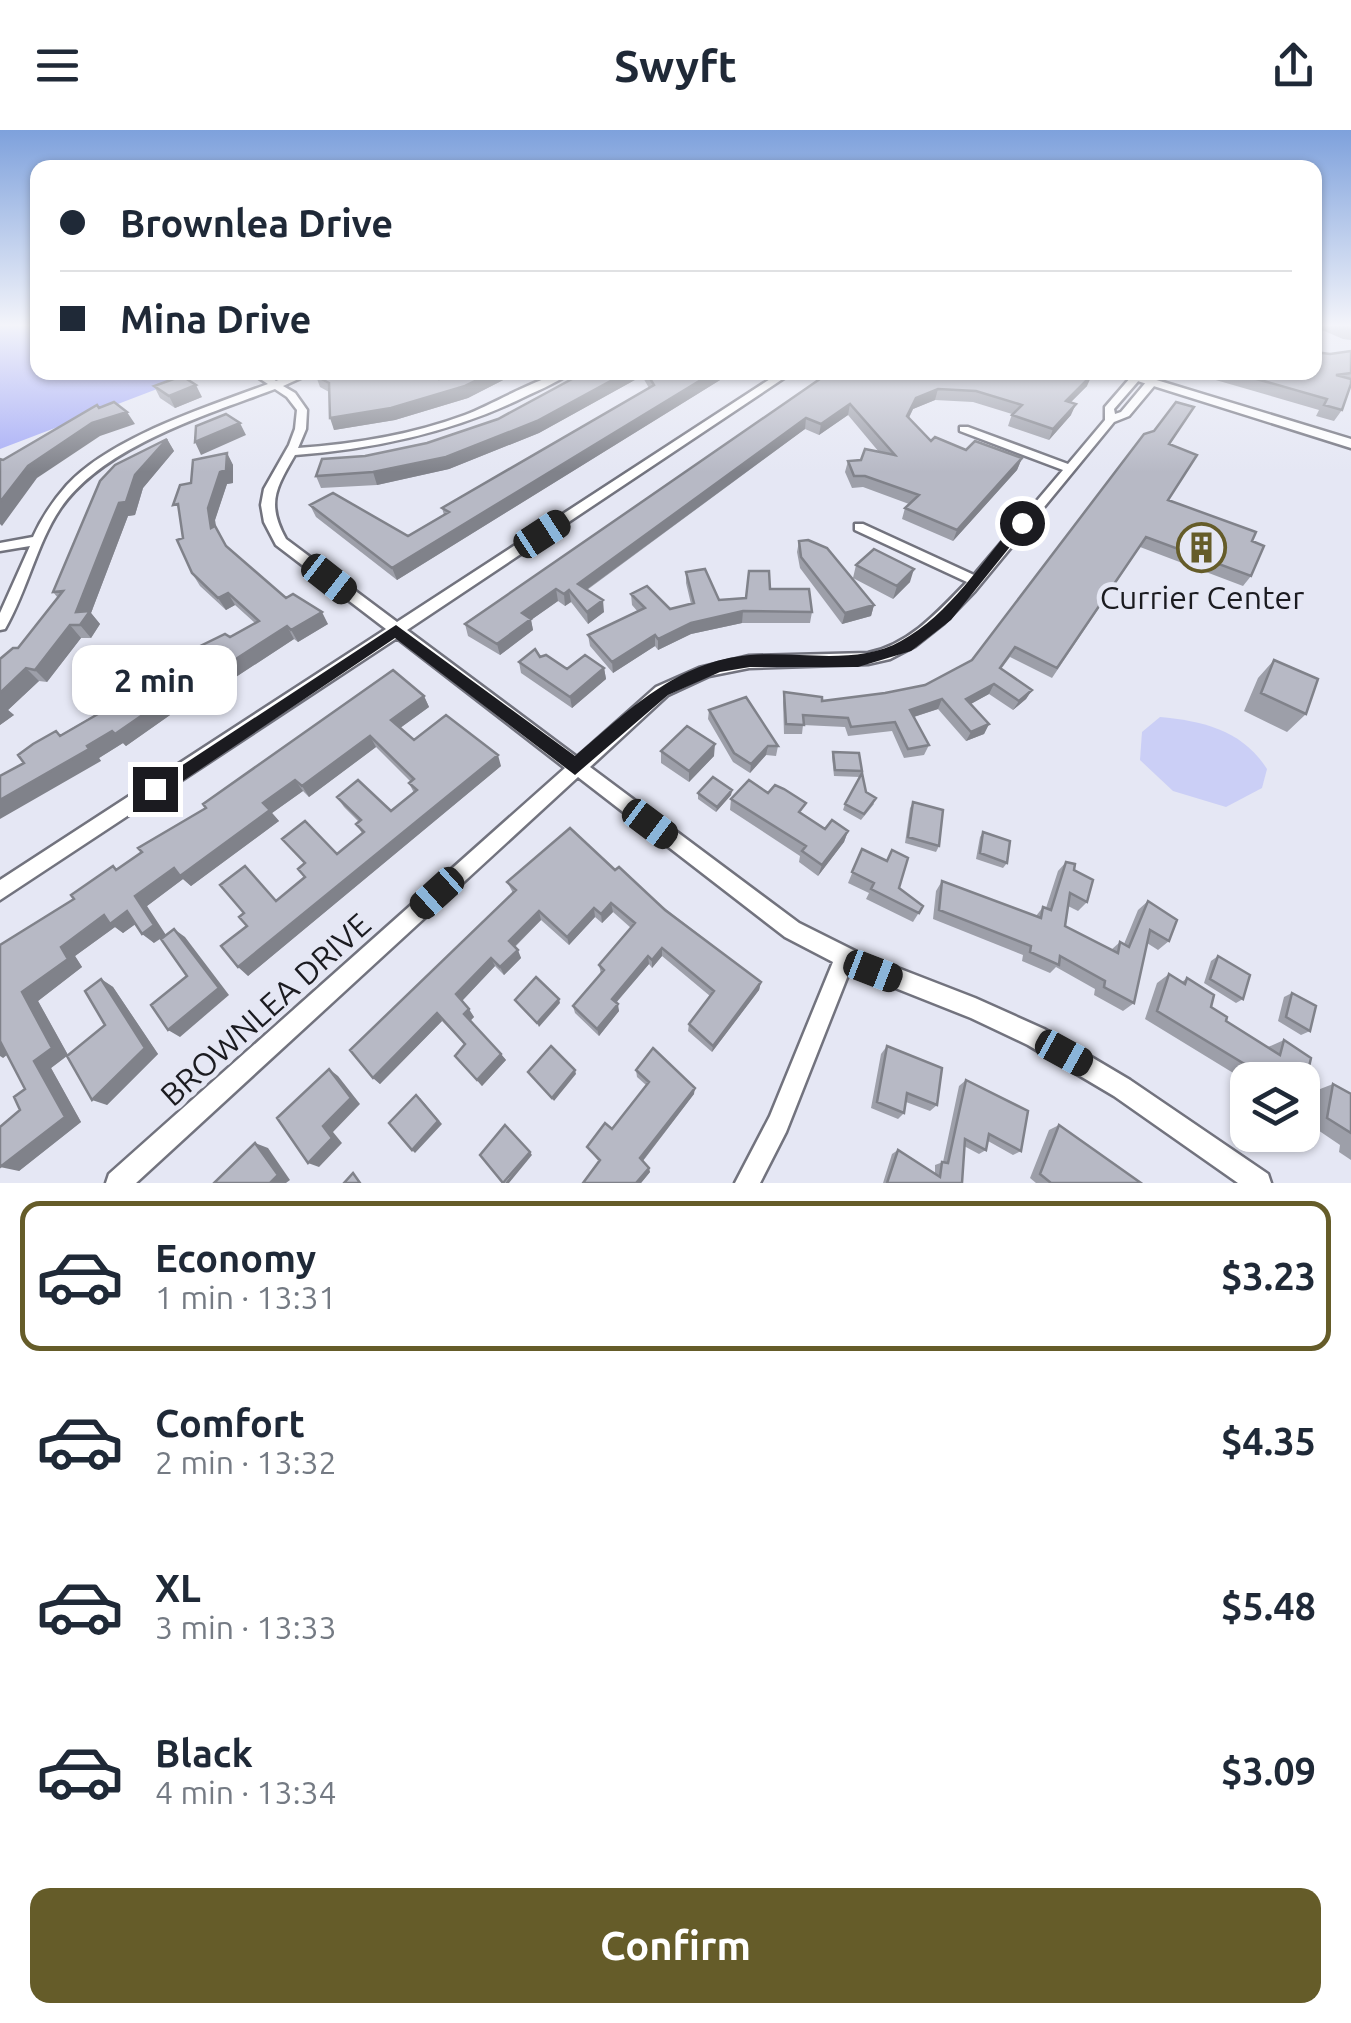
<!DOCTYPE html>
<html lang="en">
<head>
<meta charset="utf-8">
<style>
	body { margin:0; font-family:Ubuntu,sans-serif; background:#f2f2f3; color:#1f2937; height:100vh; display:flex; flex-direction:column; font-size:38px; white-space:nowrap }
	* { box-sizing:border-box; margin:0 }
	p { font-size:32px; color:#747a83 }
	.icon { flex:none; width:55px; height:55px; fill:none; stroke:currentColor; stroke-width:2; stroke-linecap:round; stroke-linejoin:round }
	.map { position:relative; height:1053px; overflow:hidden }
	.details { display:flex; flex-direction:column; background:#fff; flex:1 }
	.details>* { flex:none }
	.top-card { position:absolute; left:30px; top:30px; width:1292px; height:220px; border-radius:20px; box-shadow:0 2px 8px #0004; display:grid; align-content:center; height:220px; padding:0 30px; background:#fff }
	.fabs { position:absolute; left:1230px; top:932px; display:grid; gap:20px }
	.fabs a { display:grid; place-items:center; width:90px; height:90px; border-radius:20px; background:#fff; box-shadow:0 2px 8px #0004; font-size:50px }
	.end { position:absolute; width:45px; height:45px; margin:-22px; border:12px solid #1b1b20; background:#fff; box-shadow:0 0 0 5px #fff }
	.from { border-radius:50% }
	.bubble { position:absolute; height:70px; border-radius:20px; background:#fff; box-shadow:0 2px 8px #0004; font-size:32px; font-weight:600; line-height:70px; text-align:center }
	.car { position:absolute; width:30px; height:60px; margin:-30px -15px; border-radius:12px; box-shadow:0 0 8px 2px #0007; background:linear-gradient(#222 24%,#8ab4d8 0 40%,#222 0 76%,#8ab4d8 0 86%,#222 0) }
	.top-card b { display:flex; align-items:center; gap:35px; height:95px; font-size:38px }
	.top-card b+b { border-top:2px solid #e0e1e3 }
	.top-card i { width:25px; height:25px; background:#1f2937 }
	ul { padding:18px 0 0; list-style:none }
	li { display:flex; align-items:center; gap:30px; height:150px; margin:0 20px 15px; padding:0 10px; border:5px solid transparent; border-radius:20px }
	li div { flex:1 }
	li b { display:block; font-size:38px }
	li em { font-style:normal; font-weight:600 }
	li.selected { border-color:#655c29 }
	li>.icon { width:90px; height:90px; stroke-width:1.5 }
	.cta { display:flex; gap:20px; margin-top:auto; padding:20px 30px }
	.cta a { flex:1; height:115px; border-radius:20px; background:#655c29; color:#fff; font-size:40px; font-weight:600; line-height:115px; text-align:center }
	header { display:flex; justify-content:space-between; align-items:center; height:130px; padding:0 30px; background:#fff; font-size:45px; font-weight:600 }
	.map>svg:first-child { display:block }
</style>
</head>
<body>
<header><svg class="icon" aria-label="menu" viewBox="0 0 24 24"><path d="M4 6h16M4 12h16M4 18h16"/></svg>Swyft<svg class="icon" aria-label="share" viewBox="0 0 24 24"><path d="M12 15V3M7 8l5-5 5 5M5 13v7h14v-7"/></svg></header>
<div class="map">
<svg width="1351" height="1053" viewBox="0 0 1351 1053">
	<rect width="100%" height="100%" fill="#e5e7f4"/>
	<path fill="#cbcff6" d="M1160,587C1204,591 1243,601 1267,639L1262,658L1226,677L1173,661L1140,630L1142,602Z"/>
	<path fill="#a6acf6" d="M0,195H37L38,242L199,243L0,319Z"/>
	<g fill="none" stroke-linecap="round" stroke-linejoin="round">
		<defs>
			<path id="street" d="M250,242H263L276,251L299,242H314L283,256L295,263L307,280L306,299L298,318C355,314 411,305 465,285C492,275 547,242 572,242C555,254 534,262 516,271C445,304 372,319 295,325C276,358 266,373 286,409L397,492L781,242H793L407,500L577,627L656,557L699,538L749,526L868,523C909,515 939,481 967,452L855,400V394H863L974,445L1063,340L960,301V297H968L1068,334L1105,290V277L1131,247L1140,249L1114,279L1115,284L1121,282L1147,251H1155V255L1129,286L1114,292L975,461L944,493L915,516L890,529L868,534L749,538L709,546L668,565L590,637L799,793L859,823L975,868L1044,899L1130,950L1268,1044L1271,1053H1238L1114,966L1028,915L971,888L850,840L786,1002L760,1053H735L770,986L833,832L785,807L578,647L136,1053H106L109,1044L565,638L397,508L0,770V750L386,499L276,415L264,392L261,375L264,359L289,315L295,299L297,280L287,267L275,259C206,285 103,316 60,379C37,413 27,461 5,499L0,500V483L30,416L0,421V413L33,407C42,387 53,371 67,355C111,307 207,277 268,254Z"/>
			<path id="secondary" d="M1109,242H1130L1351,309V318Z"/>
		</defs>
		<use href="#street" stroke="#72737e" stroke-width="5"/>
		<use href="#secondary" stroke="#72737e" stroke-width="5"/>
		<use href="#street" fill="#fff" fill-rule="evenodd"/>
		<use href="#secondary" fill="#fff" fill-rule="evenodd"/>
	</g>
	<path fill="#9d9fa9" d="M1315,195H1351V210L1343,209L1315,197Z
		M1351,221V254L1342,280L1334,291L1316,286L1319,280L1188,242H1315L1330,224Z
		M453,242H519L468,268L395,290L334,300L329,262L320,257L316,246L439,249Z
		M585,242H733L397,450L316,387L310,375L408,406L444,385L442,378L649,258L642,246L539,303L449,339L377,355L321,358L316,346L365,326L427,313L498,289Z
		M830,242L1087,256L1071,272V285L1049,310L1008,296L1012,284L973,272L935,270L913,279L909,288L931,311L966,320L1022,328L1017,340L953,411L902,389L905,378L909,374L863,357L852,358L845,342L848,331L861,330L879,322L848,285L819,305L805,299L587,460L604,482L588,494L571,472L565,476L558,471L531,490L533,500L500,525L468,506L465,494Z
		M154,256L202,267L175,278L160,268Z
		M1194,277L1170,314L1169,370L1252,411L1251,446L1243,456L1140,417L1052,548L1010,527L1001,539L1032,560L1026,569L1013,580L989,564L970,574L989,594L984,604L966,611L938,579L914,587L929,615L924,625L904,628L892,601L848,606L845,597L803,595L802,604H784L783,572L784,562L822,571L885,563L925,555L972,530L1154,301Z
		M167,309L174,321L143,358L135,385L128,386L91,483L100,494L91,508H81L47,552L39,551L8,580L14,585L0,595L18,518L58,468L53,462Z
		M227,323L233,335V353L227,354L215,390L216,398L227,417L286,468L328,494L298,512L294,509L184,581L180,578L126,616L123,613L99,628L101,631L24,633L56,601L60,605L255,493L235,475L226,480L200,456L192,443L183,408L191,353Z
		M799,411L874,475L871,486L842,494L800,438L797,422Z
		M856,435L910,452L893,469L853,448Z
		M686,442L719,470L746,468L770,459L812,482L810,493H742L691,504L658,520L655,516L613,543L590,516L588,505L638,482L632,475L631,464L670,479L691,474L686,453Z
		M540,527L567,539L604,538L606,549L572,578L521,543L519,532Z
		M1274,530L1306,584L1287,602L1244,581L1258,548Z
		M424,566L429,577L400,598L414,610L501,636L248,846L247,796L305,747L304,733L282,709L337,724L362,703L356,694L359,692L344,677L337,667L391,681L414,663L409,653L411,652L376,617L309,667L303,661L272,683L279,691L191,756L183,749L147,776L154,813L135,794L123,803L115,797L75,826L82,837L38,871L68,925L105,895L101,849L113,857L158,924L107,975L67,926L51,938L81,992L19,1041L20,980L25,959L7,924L3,928L74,769L113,736L117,739Z
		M709,580L778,616L776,626L766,625L750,643L733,632L708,589Z
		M661,621L714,626L689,652L661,633Z
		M833,622L862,641L860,647L834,646L832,627Z
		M732,660L731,665L716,682L698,669V663Z
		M866,662L874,674L861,690L843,680L845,674Z
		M731,669L803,684L825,699L848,701L844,712L818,746L799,732L800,726L730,680Z
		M913,672L939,716L936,722L905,713L910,678Z
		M983,702L1007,733L1003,738L976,729L980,707Z
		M862,719L899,758L923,776L913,792L866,769L869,763L848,753Z
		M1066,732L1074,740L1087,772L1078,781L1068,776L1065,796L1111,820L1120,812L1124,814L1138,780L1148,771L1169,811L1158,820L1147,813L1134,873L1123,881L1094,865L1095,859L1056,837L1050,843L1022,831L1023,825L933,789L936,761L942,751L1036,786L1043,777L1046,778L1058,741Z
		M615,740L761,852L759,860L712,922L688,901L689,894L710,866L662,826L652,838L649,834L616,873L619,881L599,906L575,883L573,876L601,844L599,835L631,798L613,782L602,793L595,787L569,815L541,790L515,817L521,828L504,845L495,836L462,871L474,887L470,891L506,930L482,956L455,926L465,915L442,891L380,954L373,948L513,763L507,752Z
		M1218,826L1243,869L1236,873L1204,853L1211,831Z
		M1169,844L1182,852L1187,848L1211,877L1226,891L1268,917L1284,910L1302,950H1248V952L1145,889L1157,853Z
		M1292,863L1310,901L1301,905L1278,891L1284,867Z
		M887,916L937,975L930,981L906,972L904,983L898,989L871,978L881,924Z
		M636,940L694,964L643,1031L650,1042L641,1053H583L599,1032L587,1017L612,999L646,955L637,947Z
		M966,950L1021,1021L1013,1025L988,1011L986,1020L979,1024L964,1016L962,1053H883L892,1024L898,1020L935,1043V1035L943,1032L959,956Z
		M1333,954L1351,964V1030L1339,1022L1340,1015L1309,994L1315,961Z
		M1059,995L1141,1053H1036L1030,1048L1049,1000Z"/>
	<path fill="#80828a" d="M494,242H519L468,268L395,290L334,300L330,288Z
		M627,242H642V246L539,303L449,339L377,355L373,342Z
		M714,242H733L397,450L392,438Z
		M1092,245L1087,256L1061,282L1066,271Z
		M196,255L202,267L175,278L169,266Z
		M938,259L935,270L913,279L904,297L907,286L916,268Z
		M850,274L848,285L819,305L821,294Z
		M1076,274L1071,285L1049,310L1053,299Z
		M127,282L135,294L100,306L37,348L2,396L0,394V372L28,336L92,293Z
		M806,288L805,299L579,465L578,454Z
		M240,293L246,305L201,325L195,312Z
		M167,309L174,321L143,358L135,385L128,386L91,483L100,494L91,508L80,495L76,482L119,373L135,345Z
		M227,323L233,335V353L227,354L215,390L216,398H211L208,378Z
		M1022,328L1017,340L953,411L957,400Z
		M914,439L910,452L893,469L897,456Z
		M556,459L558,471L531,490L533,500L500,525L497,514L522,483Z
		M569,460L571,472L565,476L564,464Z
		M228,463L235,475L226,480L218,468Z
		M603,470L604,482L588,494L587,482Z
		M874,475L871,486L842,494L845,483Z
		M743,481L742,493L691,504L658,520V509L691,493Z
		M322,482L328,494L298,512L291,500Z
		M70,495L81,508L47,552L35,540Z
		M287,496L294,509L184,581L174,569Z
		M655,505V516L613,543L612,532Z
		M26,538L39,551L8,580L14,585L0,595V563Z
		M604,538L606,549L572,578L570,567Z
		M994,554L989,564L962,579L966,569Z
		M1032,560L1026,569L1013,580L1019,571Z
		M170,566L180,578L126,616L123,613L99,628L101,631L0,689V670Z
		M424,566L429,577L396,601L391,590Z
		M942,569L938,579L907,589L910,580Z
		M989,594L984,604L966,611L971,602Z
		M370,606L376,617L309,667L302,656Z
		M715,614L714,626L689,652V641Z
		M768,616L766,625L750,643L751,634Z
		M498,625L501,636L248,846L238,837Z
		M295,650L303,661L272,683L279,691L191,756L183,749L147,776L166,805L154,813L142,804L135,766Z
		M732,660L731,665L716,682L717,677Z
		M848,701L844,712L818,746L822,735Z
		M611,773L613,782L602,793L601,784Z
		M594,778L595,787L569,815L567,807Z
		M127,781L140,791L123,803L115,797L75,826L82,837L38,871L68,925L51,938L81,992L19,1041L0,1037L65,987L34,931L22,862L61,817L104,785Z
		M539,781L541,790L512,819L509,811Z
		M174,799L185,807L229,865L180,907L168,900L219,858Z
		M662,818V826L652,838V830Z
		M518,820L521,828L504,845L500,837Z
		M648,826L649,834L613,876L612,869Z
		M491,828L495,836L461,872L456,864Z
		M101,849L113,857L158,924L107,975L92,970L145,918Z
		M761,852L759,860L712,922L713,916Z
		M559,869L560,873L539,897L537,893Z
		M618,874L619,881L599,906L597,899Z
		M469,879L474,887L469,892L464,884Z
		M437,883L442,891L380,954L373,948Z
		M0,910L17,917L3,928L0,926Z
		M501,924L506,930L482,956L477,950Z
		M329,939L338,946L360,974L333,1002L342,1013L319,1037L308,1033L323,996Z
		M575,940L576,944L554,971L552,968Z
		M695,958L694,964L641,1033L640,1028Z
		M420,968L442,994L415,1023L412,1020Z
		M255,1013L268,1018L290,1050L286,1053H270Z
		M530,1022L532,1025L509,1053H505Z
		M649,1038L650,1042L641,1053H636Z"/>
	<path fill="#b7b9c5" stroke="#80828a" stroke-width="2.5" d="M1351,221V243L1336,245L1351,249V254L1342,280L1324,275L1327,269L1232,242H1315V222L1330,224Z
		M323,242H429L439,249L453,242H494L465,256L391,278L330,288L329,253L316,246Z
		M585,242H627L537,291L446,327L373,342L316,346L322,329L365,326L427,313L498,289Z
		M646,242H714L392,438L310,375L333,363L408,406L449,382L442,378L654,255Z
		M830,242H1085L1092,245L1066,271L1076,274L1053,299L1012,285L1022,275L976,261L938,259L916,268L907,286L931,311L935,307L966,320L975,311L1022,328L957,400L905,378L919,365L865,346H854L848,331L861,330L865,319L895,325L850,274L821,294L806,288L578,454L603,470L587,482L569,460L564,464L556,459L522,483L531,489L497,514L465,494Z
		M182,246L196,255L169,266L154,256Z
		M114,272L127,282L92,293L28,336L0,372V329L3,330L97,275L99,278Z
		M1176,272L1194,277L1169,314L1197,325L1168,370L1256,402L1252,411L1264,416L1251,446L1146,407L1057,538L1015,517L1000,538L1032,560L1019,571L994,554L966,569L989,594L971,602L942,569L910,580L929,615L908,619L895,592L851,597L848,588L803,585L804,595L786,594L784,562L822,567V571L885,563L925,555L972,530L1144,304L1154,301Z
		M226,284L240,293L195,312L196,296Z
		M167,309L135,345L126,372L119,373L76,482L90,481L80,495H70L35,540L26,538L0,563V529L13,518H18L63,461L53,462L100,351L115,335Z
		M227,323L226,340L220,342L208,378L211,398L215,396L226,416L286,468L293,464L322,482L291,500L287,496L174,569L170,566L115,604L112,601L87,616L89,619L0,670V646L24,633L18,625L33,614L56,601L60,606L98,584L94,579L115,567L119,571L156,550L150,544L192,520L225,504L230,507L259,491L228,463L218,468L192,443L177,410L183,408L178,374L173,375L180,355L191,353L193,330Z
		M808,410L827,418L874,475L845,483L801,427L799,411Z
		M874,419L914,439L897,456L856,435Z
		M705,439L719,470L746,468L749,441H769L770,459H809L812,482L743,481L691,493L658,509L655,505L612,532L588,505L645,478L631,464L647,456L670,479L694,473L686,442Z
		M535,519L540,527L546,525L567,539L585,525L604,538L570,567L519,532Z
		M1274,530L1318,549L1306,584L1261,563Z
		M393,540L424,566L391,590L414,610L446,585L498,625L238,837L221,816L247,796L239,787L244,783L220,755L245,736L276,771L305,747L298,739L305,733L282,709L305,691L337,724L364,702L356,694L361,690L337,667L358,650L391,681L417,660L409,653L414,649L370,606L302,656L295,650L263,673L270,680L180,746L174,738L135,766L154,795L142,804L127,781L110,794L104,785L61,817L68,829L22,862L52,918L34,931L65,987L0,1037V997L20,980L14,967L25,959L0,911V815L74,769L71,765L113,736L116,740L142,722L138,718L206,678L203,674Z
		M746,567L778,616H768L751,634L734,623L709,580Z
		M687,596L715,614L689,641L661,621Z
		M833,622L859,623L862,641L835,640Z
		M862,643L866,662L876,668L864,684L845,674Z
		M713,647L732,660L717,677L698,663Z
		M749,650L768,663L775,655L784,659L806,673L799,682L825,699L832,690L848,701L822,735L802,721L806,716L731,669Z
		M913,672L943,680L939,716L908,707Z
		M570,698L615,740L619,737L665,780L761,852L713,916L689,894L714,861L662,818L652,830L648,826L612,869L618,874L597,899L573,876L604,840L599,835L635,793L611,773L601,784L594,778L567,807L539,781L509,811L518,820L500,837L491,828L456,864L469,879L464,884L501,924L477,950L455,926L465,914L437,883L373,948L350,920L516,760L507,752Z
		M983,702L1010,711L1007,733L980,723Z
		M862,719L887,731L892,720L908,728L899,758L923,776L919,783L871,759L874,753L852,742Z
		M1066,732L1075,734L1074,740L1093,750L1087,772L1070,763L1065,796L1118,823L1120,812L1129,817L1148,771L1177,790L1169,811L1150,800L1134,873L1104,857L1105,851L1060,826L1059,835L1030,822L1031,816L939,780L942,751L1041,788L1043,777L1051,780Z
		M174,799L219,858L168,900L151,875L187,846L161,809Z
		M1218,826L1250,845L1243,869L1210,849Z
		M1169,844L1185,854L1187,848L1214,865L1211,877L1227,887L1226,891L1280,925L1284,910L1311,928L1302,967V950H1271L1157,881Z
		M536,847L559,869L537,893L515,870Z
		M101,849L145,918L92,970L67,926L105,895L85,861Z
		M1292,863L1316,876L1310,901L1286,887Z
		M551,916L575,940L552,968L528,942Z
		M887,916L942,938L937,975L907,963L904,983L877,972Z
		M653,918L695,958L640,1028L649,1038L636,1053H583L600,1030L587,1017L605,993L612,999L649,952L636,940Z
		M329,939L351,968L323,996L332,1008L308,1033L277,988Z
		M966,950L1028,981L1021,1021L989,1004L986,1020L965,1009L962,1053H887L898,1020L940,1047L942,1032L948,1033Z
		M1333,954L1351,964V1003L1327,988Z
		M416,965L438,991L412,1020L389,993Z
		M505,995L530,1022L503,1053L480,1025Z
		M1059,995L1141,1053H1051L1040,1044Z
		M255,1013L278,1045L270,1053H214Z
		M353,1043L360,1053H344Z"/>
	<linearGradient id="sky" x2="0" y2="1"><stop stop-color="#7ea1dc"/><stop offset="0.57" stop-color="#f3f4fa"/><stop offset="1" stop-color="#f3f4fa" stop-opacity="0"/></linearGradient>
	<rect width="1351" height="342" fill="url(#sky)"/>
	<path fill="#1b1b20" d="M1017,390L1029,393L951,490L911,521L858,537H750L720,542L668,565L575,645L395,508L162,665L155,667L146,659L396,495L575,626C628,581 677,531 750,525C799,521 857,536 901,511C949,485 983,431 1017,390Z"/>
	<defs>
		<symbol id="building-ring" viewBox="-11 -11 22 22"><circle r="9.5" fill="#e5e7f4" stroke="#655c29" stroke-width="1.5"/><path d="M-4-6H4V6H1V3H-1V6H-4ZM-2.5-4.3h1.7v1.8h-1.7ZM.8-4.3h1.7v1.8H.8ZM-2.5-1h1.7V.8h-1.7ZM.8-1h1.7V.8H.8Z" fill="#655c29"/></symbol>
	</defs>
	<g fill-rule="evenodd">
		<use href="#building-ring" x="1174" y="390" width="55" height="55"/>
	</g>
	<g text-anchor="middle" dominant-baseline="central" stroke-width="10" stroke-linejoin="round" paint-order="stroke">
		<g font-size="32" fill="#1b1b20" stroke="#e5e7f4">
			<text x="1202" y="467">Currier Center</text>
		</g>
		<g font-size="32" fill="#1b1b20" stroke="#e5e7f4">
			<text transform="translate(265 879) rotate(-42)">BROWNLEA DRIVE</text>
		</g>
	</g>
</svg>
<div class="fabs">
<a><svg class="icon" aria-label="layers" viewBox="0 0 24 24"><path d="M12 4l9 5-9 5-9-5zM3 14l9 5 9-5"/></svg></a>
</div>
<i class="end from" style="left:1022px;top:393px"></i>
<i class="end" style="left:155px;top:659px"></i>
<div class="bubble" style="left:72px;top:515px;width:165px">2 min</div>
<i class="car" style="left:542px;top:404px;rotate:57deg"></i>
<i class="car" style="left:329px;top:449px;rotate:128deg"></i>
<i class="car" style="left:650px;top:694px;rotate:127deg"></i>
<i class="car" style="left:437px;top:763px;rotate:228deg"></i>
<i class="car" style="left:873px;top:841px;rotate:111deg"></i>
<i class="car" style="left:1064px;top:923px;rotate:119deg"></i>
<div class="top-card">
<b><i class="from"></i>Brownlea Drive</b>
<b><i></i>Mina Drive</b>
</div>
</div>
<section class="details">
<ul>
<li class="selected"><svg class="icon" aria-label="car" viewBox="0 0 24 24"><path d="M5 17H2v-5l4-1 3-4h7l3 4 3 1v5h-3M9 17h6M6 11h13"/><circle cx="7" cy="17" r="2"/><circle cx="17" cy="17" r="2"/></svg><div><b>Economy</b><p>1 min · 13:31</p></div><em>$3.23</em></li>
<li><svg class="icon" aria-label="car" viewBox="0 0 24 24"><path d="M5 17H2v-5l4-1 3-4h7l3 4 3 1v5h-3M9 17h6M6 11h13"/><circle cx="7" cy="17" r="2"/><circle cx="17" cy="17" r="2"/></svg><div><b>Comfort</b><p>2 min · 13:32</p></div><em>$4.35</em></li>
<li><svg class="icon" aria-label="car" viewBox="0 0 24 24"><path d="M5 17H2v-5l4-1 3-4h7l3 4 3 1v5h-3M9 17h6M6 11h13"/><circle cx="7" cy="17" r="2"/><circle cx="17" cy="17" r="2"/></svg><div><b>XL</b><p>3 min · 13:33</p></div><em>$5.48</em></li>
<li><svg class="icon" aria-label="car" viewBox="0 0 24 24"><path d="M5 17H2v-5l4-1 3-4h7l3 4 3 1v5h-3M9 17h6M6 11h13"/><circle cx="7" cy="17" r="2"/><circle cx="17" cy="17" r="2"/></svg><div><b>Black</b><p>4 min · 13:34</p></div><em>$3.09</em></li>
</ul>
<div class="cta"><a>Confirm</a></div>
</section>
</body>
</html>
